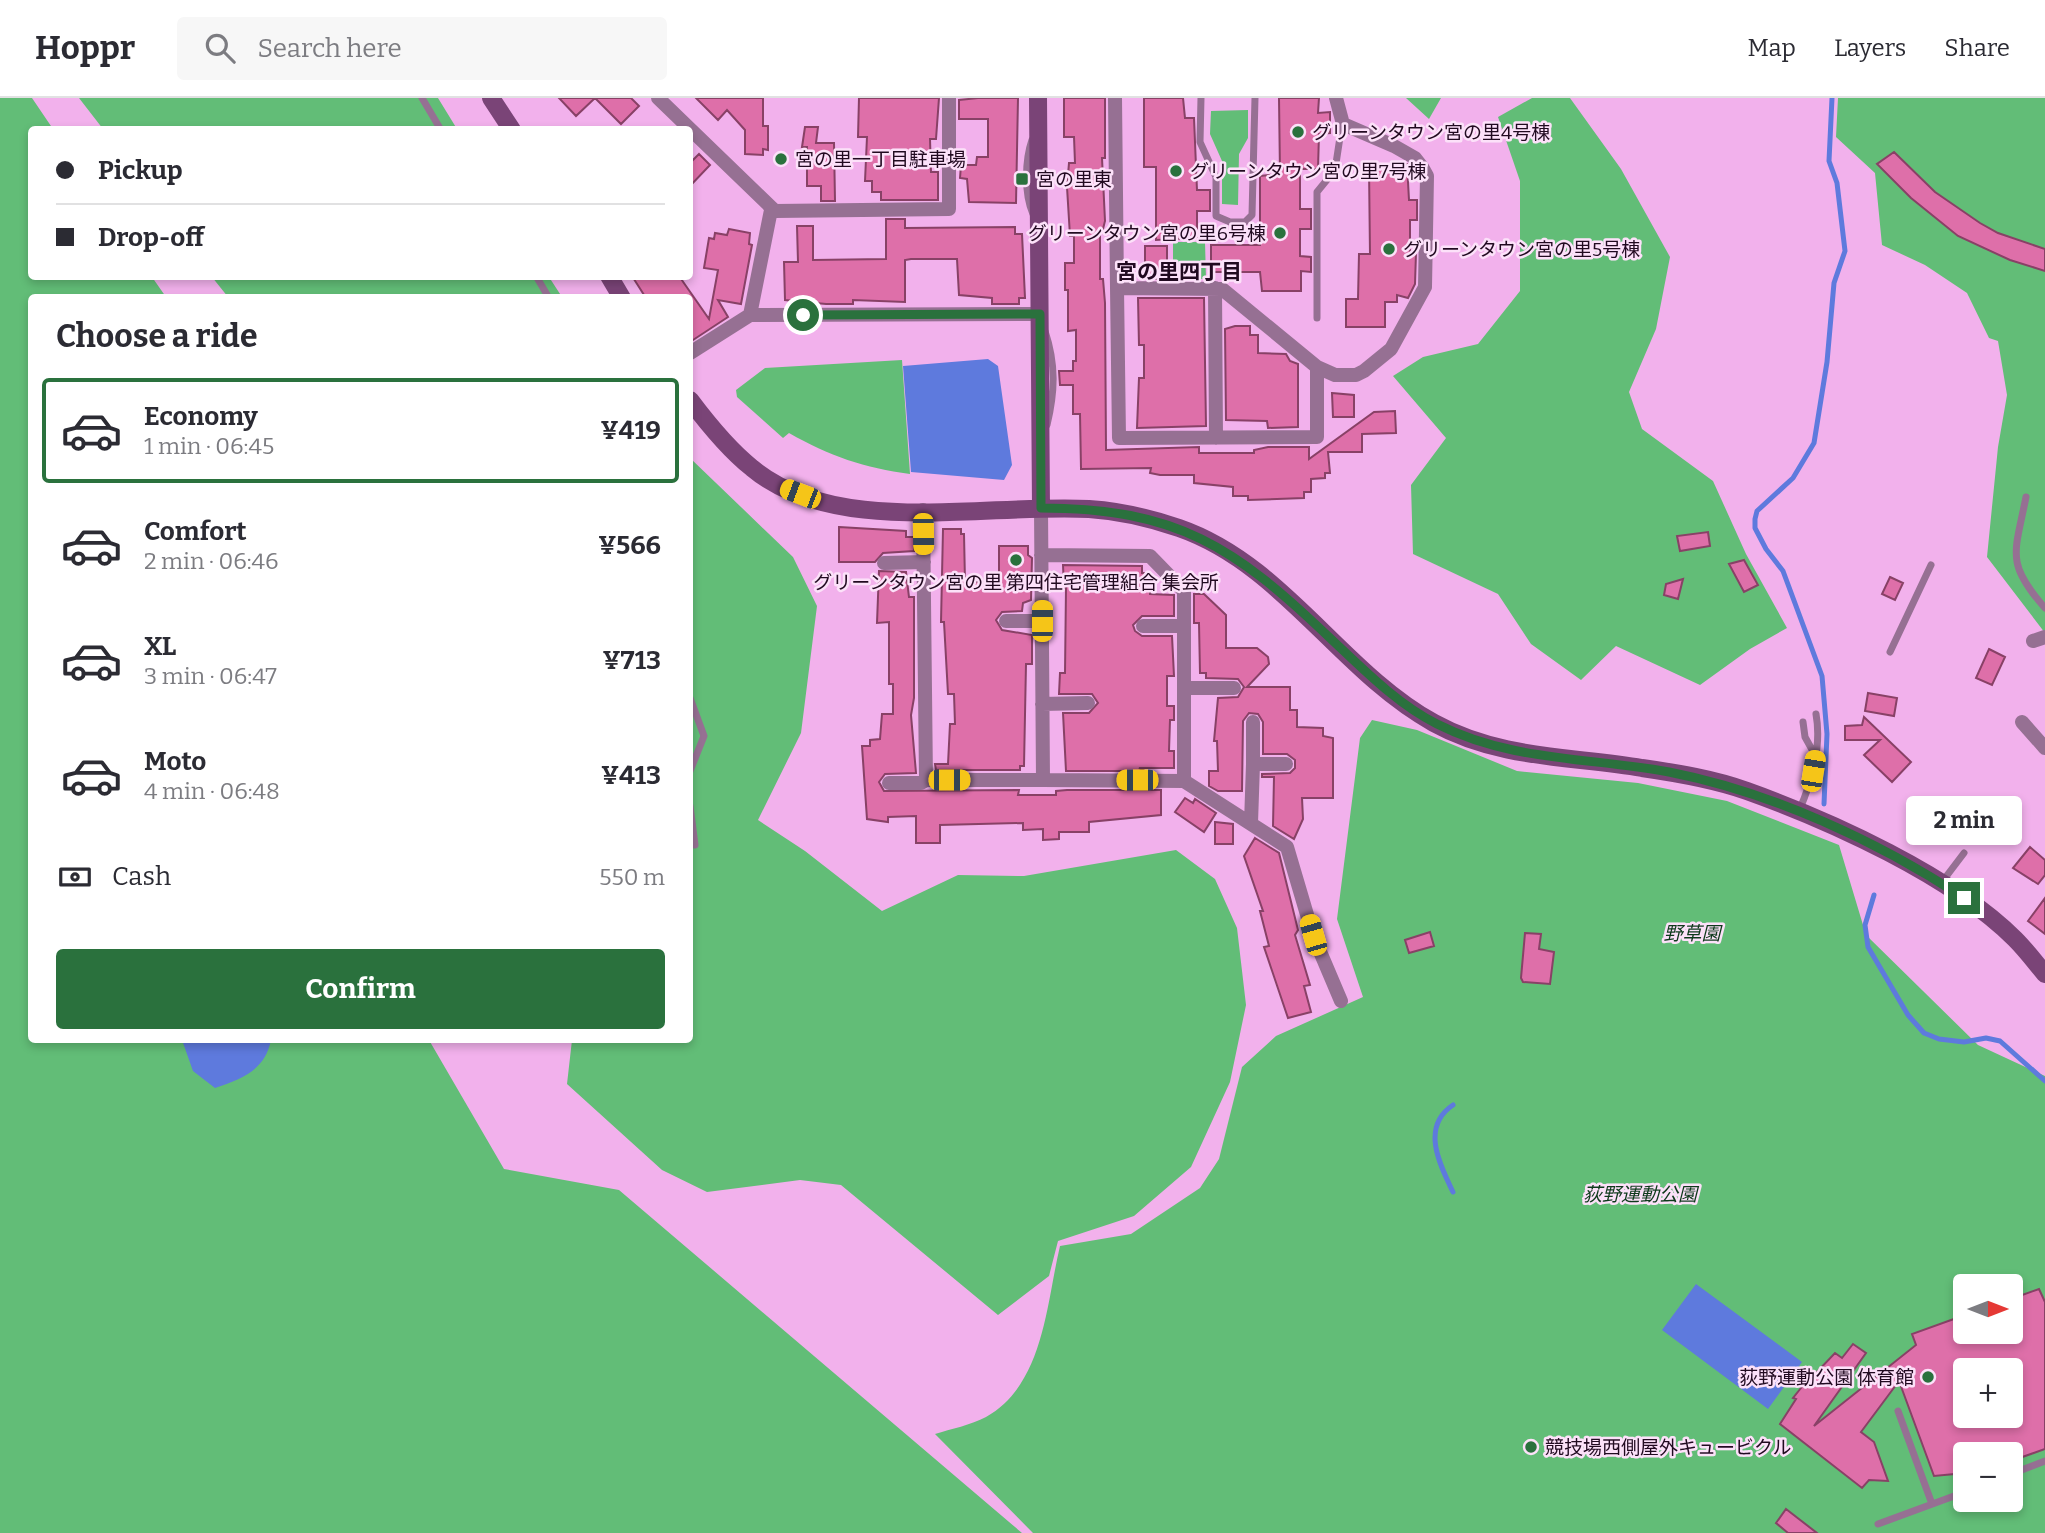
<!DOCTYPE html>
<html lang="en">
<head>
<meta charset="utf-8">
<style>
	body { margin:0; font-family:Bitter,"Noto Sans JP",serif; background:#f7f7f7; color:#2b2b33; height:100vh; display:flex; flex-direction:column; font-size:26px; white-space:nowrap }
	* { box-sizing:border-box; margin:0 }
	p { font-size:23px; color:#7c7c81 }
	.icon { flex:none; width:38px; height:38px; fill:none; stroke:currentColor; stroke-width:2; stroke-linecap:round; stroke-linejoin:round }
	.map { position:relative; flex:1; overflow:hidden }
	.panel { position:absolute; left:28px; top:196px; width:665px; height:749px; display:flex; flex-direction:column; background:#fff; border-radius:7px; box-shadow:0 4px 10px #0003 }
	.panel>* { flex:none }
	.hud { position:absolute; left:28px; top:28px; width:665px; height:154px; border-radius:7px; box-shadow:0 4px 10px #0003; display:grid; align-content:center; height:154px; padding:0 28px; background:#fff }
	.needle { width:46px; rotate:90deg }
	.tools { position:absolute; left:1953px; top:1176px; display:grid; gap:14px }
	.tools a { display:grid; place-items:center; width:70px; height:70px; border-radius:7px; background:#fff; box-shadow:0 4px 10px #0003; font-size:35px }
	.end { position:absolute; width:32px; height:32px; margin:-16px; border:9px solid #2a713d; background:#fff; box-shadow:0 0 0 4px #fff }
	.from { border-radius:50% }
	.bubble { position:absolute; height:49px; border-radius:7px; background:#fff; box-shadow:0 4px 10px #0003; font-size:23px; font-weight:700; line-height:49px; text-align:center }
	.car { position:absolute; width:21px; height:42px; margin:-21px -10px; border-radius:9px; box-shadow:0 0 5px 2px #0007; background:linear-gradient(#f5c518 24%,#345 0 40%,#f5c518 0 76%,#345 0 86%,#f5c518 0) }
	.hud b { display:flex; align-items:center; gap:24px; height:66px; font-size:26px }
	.hud b+b { border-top:2px solid #e1e1e2 }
	.hud i { width:18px; height:18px; background:#2b2b33 }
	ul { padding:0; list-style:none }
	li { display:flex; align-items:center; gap:21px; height:105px; margin:0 14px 10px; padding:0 14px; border:4px solid transparent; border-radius:7px }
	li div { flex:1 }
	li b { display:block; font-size:26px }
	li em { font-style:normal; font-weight:700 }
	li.active { border-color:#2a713d }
	li>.icon { width:63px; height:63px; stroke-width:1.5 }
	h2 { padding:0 28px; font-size:32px; line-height:84px }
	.pay { display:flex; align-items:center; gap:18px; height:77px; padding:0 28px; font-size:26px }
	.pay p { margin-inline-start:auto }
	.action { display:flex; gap:14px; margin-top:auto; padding:14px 28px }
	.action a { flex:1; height:80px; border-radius:7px; background:#2a713d; color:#fff; font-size:28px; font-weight:700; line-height:80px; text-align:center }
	header { display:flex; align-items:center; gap:42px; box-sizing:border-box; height:98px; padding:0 35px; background:#fff; border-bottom:2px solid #e1e1e2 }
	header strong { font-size:33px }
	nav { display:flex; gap:38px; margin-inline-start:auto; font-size:24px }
	.search { width:490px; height:63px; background:#f7f7f7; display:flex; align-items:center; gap:18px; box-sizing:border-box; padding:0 24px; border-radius:7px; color:#7c7c81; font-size:26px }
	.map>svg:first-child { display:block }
</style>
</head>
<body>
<header>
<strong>Hoppr</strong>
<div class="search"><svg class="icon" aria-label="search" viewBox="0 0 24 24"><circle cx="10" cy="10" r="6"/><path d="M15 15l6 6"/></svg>Search here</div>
<nav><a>Map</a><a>Layers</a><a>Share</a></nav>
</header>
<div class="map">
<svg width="2045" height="1435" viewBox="0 0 2045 1435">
	<rect width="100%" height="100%" fill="#f2b1ec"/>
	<path fill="#62bd77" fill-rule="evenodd" d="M0,0H32L53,31L32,32V178L152,179L166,199L32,200V942H429L504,1071L619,1092L1022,1435H0Z
		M79,0H438L457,31H103Z
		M1406,0H1441L1429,21Z
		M1532,0H1570L1621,71L1670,159L1656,231L1629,294L1642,331L1713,383L1746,456L1787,530L1750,551L1700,587L1616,548L1581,582L1531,546L1498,496L1413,456L1411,387L1446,340L1393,278L1423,259L1478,246L1520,193V83L1498,19Z
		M1838,0H2045V535L1987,459L1998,349L2007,297L1998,243L1989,240L1967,195L1925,167L1882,147L1875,75L1836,39Z
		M1248,12V40L1239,56L1238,107L1222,106V63L1210,36L1211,13Z
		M1173,144H1205L1206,181H1173Z
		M212,179H549L562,199H228Z
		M902,262L910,376C865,370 829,358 789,335L783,340L737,299L736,292L765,270Z
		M690,360L793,459L817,508L801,635L758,722L805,753L882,813L958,777L1024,778L1176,752L1215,781L1237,830L1246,907L1230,984L1191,1069L1134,1118L1058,1143L1049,1178L998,1217L841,1087L800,1082L707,1094L662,1072L567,986L572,942H690Z
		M1372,622L1417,632L1517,673L1638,685L1727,703L1839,747L1866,837L1978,947L2045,978V1435H1033L935,1336C951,1331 971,1327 986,1319C1044,1286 1046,1207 1060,1148L1131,1136L1200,1090L1219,1061L1242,969L1276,938L1363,899L1337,821L1360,640ZM1965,1188H2011V1234H1965ZM1965,1272H2011V1318H1965ZM1965,1356H2011V1402H1965Z"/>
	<path fill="#5e7add" d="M988,261L998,268L1012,367L1004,382L911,374L903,268Z
		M182,942H271C265,972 242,981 215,990L193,973Z
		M1696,1186L1802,1264L1768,1311L1662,1232Z"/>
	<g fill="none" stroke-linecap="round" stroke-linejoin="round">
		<path stroke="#5e7add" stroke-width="5" d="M1824,706L1827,636L1822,578L1783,473L1766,451L1755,430V421L1757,413L1793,380L1814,345L1827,264L1834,185L1845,153L1837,85L1829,63L1832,0
			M1874,797L1865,827L1868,849L1908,917L1924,935L1939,941L1964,944L1986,940L2000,943L2045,983
			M1453,1094C1440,1067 1420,1029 1453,1007"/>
	</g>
	<path fill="#de6fa9" stroke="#884166" stroke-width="2" fill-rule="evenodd" d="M559,0H631L639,8L621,26L595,0L576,18Z
		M696,0H763V28H768V52L763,51V57L745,56V32L727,12L718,22Z
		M859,0H939L936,41H930L931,74H938V102H881V94H872V83H865L867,39H858Z
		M978,0H1018L1016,105L969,104L967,81L960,80L961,67H976L977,59H988V21H959V2Z
		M1064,0H1105V60H1102L1105,123L1103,131H1100V181H1103L1105,205L1106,352L1199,349V355H1254V352L1268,349H1309V361L1374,314L1395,313L1396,335L1362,336V354H1328L1330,375H1325V380L1311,381V394H1304V400L1248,402V398H1233V389L1194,385V377H1160L1150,375L1151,370L1081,371L1080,316H1073V287H1060L1059,273H1073V263H1076V232L1068,233V192H1065V165H1074V138H1070L1067,89L1069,65H1075L1074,39H1064Z
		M1144,0H1183L1185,20H1194L1197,92H1210V113H1197V140L1156,142V69H1144Z
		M1279,0H1319L1318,15L1330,14V35L1319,36L1318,71H1300V111H1311V131H1300V158L1311,159V174L1301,173V193H1262L1260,174H1211V147H1260V78L1280,76Z
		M805,29H818L816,45H834L835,103H821V88H807V49H802Z
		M1894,54L1935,94L1980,125L1998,135L2045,151V173L2010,162L1958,138L1911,100L1877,66Z
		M699,56L710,67L690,88V65Z
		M1407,66L1409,102H1417V122H1410V155H1416L1415,186L1408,200L1397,197V204H1385V229H1346V201H1358L1359,156H1370L1369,69Z
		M886,121H905V130L1015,129V136H1022L1025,200H1019V206H992V200L959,197L957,161H911L905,162V204L853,202V206H826L785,202L784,164H798L797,128H813V162L886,161Z
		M729,131L750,135L749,146L752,147L741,206L718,202L728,219L690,244V200H646L632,178H679L709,221L718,172L704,170L709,140L714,141L715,135L727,137Z
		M1145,148H1167V167H1161L1160,181H1145Z
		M1138,200H1204L1206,328L1137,330L1139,280H1144V247H1139Z
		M1235,228H1250V237H1258V255L1286,256L1290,263L1298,266V329L1268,330L1267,323L1226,322L1225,231Z
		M1332,295L1354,297V319H1333Z
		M839,429L906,433V439H914V453L883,455L875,464H839Z
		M943,431H961V436H964L965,484H999V448H1028V457L1032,460L1031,502L1023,505L1022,513L1002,514L996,522L1002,532L1032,537V566H1026L1024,668H1020V672H936L935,666H948L950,626H955L954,596H948L944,524H941Z
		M1708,434L1710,448L1680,453L1677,438Z
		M1744,462L1758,487L1744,494L1729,466Z
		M1063,467L1142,468V475H1150V496L1174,497V518H1142L1133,527L1135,533L1142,538H1172L1174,578H1167V608H1174V622H1170L1169,653H1174V670H1139L1145,673H1066L1063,615H1089L1098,605L1092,596H1059L1060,575H1065L1066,490H1064Z
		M879,473L906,474L909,499H914V600L911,617L916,675L885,676L879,684L884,693L1019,692L1018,697H1056V693L1067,692H1161V717L1089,724V734H1059V741L1043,742V731L1023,732V725L940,727V745H916V718L888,719V724L867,721L862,648H870V642L880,641L882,616H893V586H889V524L877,525Z
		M1890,479L1903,485L1895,502L1882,496Z
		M1683,481L1678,501L1664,497L1666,486Z
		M1194,496H1204L1226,517V550H1257L1268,559L1269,566L1247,589H1290V612H1297V629L1323,630V638L1333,640V700H1302L1303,721L1294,741L1273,728L1274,679H1262V676L1290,675L1295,670V662L1287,656H1263V624L1258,616L1249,615L1243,623L1242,693H1218L1209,688V673H1218L1217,643H1214L1218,600L1238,599L1244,589L1238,581L1206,580V575H1200L1199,525H1194Z
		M1989,551L2005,559L1992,587L1976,580Z
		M1868,595L1897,600L1894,618L1865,613Z
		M1864,619L1911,664L1892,684L1864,657L1880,642H1845V628L1862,627Z
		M1185,700L1193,705L1195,701L1216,715L1204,734L1175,714Z
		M1215,724L1233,726V746H1215Z
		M1255,740L1279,755L1298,832L1295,837L1310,887L1304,888L1311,914L1288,920L1264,849L1269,848L1260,813H1263L1244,758Z
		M2030,749L2045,762V777L2038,786L2013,770Z
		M2045,800V836L2028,823Z
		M1430,834L1434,848L1409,855L1405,842Z
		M1525,835L1541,836L1539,851L1554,854L1550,886L1523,884L1521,880Z
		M2039,1191L2045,1204V1351L2011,1363V1356H1965V1375L1934,1378L1899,1283L1861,1334L1874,1344L1888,1383L1869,1382L1862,1390L1780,1326L1796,1301L1793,1300L1813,1275L1815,1276L1835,1255L1842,1260L1853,1246L1866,1255L1814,1328L1916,1247L1912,1236L1965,1217V1234H2011V1201ZM1965,1272H2011V1318H1965Z
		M1786,1411L1817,1435H1788L1776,1425Z"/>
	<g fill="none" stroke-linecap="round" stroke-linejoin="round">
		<path stroke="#967093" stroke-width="7" d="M422,0L441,32
			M1201,0L1200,44L1216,79V118L1230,124H1245L1252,117L1255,0
			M1032,42C1025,62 1024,96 1033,116
			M536,178L549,200
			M1317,220V94L1335,72L1342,26
			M1045,233C1056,266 1055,294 1047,327
			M2026,399C2015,455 2005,465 2045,510
			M1890,554L1931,467
			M690,600L704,638L690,673
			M1803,624L1805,639L1815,657
			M690,708L695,747
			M1799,713C1812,683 1822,649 1816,616
			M1942,784L1964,755
			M1898,1313L1932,1406
			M2011,1376L2045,1363
			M1878,1426L1965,1394"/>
		<path stroke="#967093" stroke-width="14" d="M658,0L775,113L949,111V0
			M1115,0L1117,190L1222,191L1317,269L1335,277H1356L1364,273L1391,251L1425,189L1427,78L1422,69L1415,60L1394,48L1343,26L1336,0
			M1117,190L1119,340L1317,339V269
			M1215,190L1216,340
			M750,217L771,112
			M690,255L750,217L1040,216
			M1041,410L1043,682L1184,683L1287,749L1313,837L1341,903
			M923,412L926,682H1043
			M1041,457L1150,458L1184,493V683
			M884,465L924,464
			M1006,523H1042
			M1143,528H1183
			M2033,543L2045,539
			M1184,590H1234
			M1042,606L1088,605
			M1253,624V666
			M2022,624L2045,650
			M889,685H921L926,682
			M1251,725L1253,666H1286"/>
		<path stroke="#7a4477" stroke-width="18" d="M491,0L512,32
			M1038,0L1041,410
			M609,178L622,200
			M690,302C708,326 728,351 752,370C836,440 987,405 1089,411C1120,413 1150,420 1179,430C1283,466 1340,573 1434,625C1499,661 1571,658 1642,670C1677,675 1714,681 1747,693C1831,723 1952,778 2015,841C2026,852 2035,864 2045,876"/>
	</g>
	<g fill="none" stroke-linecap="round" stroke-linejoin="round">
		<path stroke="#2a713d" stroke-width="9" d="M803,217L1040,216L1041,410C1177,410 1235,449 1330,540C1363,571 1397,606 1437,626C1512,664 1589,659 1669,674C1771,694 1878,743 1964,800"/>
	</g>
	<g fill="#2a713d" stroke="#fce1f9" stroke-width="2.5">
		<circle cx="1298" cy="34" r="7"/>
		<circle cx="781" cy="61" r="7"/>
		<circle cx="1176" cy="73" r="7"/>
		<rect x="1015" y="74" width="14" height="14" rx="3.5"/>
		<circle cx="1280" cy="135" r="7"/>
		<circle cx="1389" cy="151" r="7"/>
		<circle cx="1016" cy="462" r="7"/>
		<circle cx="1928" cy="1279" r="7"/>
		<circle cx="1531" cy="1349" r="7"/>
	</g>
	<g text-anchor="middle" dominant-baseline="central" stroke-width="5" stroke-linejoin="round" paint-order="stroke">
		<g font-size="19" fill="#210a20" stroke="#fce1f9" text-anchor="start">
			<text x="1312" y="34">グリーンタウン宮の里4号棟</text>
			<text x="795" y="61">宮の里一丁目駐車場</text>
			<text x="1190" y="73">グリーンタウン宮の里7号棟</text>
			<text x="1036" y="81">宮の里東</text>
			<text x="1266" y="135" text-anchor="end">グリーンタウン宮の里6号棟</text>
			<text x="1403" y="151">グリーンタウン宮の里5号棟</text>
			<text x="1016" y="484" text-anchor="middle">グリーンタウン宮の里 第四住宅管理組合 集会所</text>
			<text x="1914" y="1279" text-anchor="end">荻野運動公園 体育館</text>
			<text x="1545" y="1349">競技場西側屋外キュービクル</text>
		</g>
		<g font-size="19" font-style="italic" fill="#0d391a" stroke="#fce1f9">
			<text x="1692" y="835">野草園</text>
			<text x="1640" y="1096">荻野運動公園</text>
		</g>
		<g font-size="21" font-weight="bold" fill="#210a20" stroke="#fce1f9">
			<text x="1179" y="174">宮の里四丁目</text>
		</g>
	</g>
</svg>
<div class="tools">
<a><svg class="needle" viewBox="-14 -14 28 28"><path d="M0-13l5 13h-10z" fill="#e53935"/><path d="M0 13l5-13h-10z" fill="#7c7c81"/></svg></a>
<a>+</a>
<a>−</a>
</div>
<i class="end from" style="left:803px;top:217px"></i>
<i class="end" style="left:1964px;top:800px"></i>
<div class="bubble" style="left:1906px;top:698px;width:116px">2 min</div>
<i class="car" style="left:800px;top:396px;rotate:291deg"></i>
<i class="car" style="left:923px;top:436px;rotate:179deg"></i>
<i class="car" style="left:1042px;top:523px;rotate:0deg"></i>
<i class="car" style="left:1813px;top:673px;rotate:9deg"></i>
<i class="car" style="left:949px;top:682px;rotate:90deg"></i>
<i class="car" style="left:1137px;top:682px;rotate:270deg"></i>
<i class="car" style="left:1313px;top:837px;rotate:344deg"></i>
<div class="hud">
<b><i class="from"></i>Pickup</b>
<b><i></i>Drop-off</b>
</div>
<section class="panel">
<h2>Choose a ride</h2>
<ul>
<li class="active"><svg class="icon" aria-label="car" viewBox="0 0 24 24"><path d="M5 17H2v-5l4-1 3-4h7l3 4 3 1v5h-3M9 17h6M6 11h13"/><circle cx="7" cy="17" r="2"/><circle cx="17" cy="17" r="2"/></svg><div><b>Economy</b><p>1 min · 06:45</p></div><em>¥419</em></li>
<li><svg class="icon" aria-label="car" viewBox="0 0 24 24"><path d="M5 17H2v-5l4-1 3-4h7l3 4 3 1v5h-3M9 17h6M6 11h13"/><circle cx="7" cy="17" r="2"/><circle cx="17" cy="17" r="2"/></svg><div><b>Comfort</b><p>2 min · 06:46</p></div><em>¥566</em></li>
<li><svg class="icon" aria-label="car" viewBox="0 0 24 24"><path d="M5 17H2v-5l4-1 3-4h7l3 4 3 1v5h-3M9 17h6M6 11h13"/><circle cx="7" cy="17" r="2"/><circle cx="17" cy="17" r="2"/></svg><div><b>XL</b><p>3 min · 06:47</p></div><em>¥713</em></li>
<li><svg class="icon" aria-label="car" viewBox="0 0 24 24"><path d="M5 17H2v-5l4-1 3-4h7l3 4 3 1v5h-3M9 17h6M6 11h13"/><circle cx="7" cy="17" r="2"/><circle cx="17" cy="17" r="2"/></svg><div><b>Moto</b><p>4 min · 06:48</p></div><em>¥413</em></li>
</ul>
<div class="pay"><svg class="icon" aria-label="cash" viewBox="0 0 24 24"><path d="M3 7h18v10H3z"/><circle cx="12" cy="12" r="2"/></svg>Cash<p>550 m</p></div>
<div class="action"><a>Confirm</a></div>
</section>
</div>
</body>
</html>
